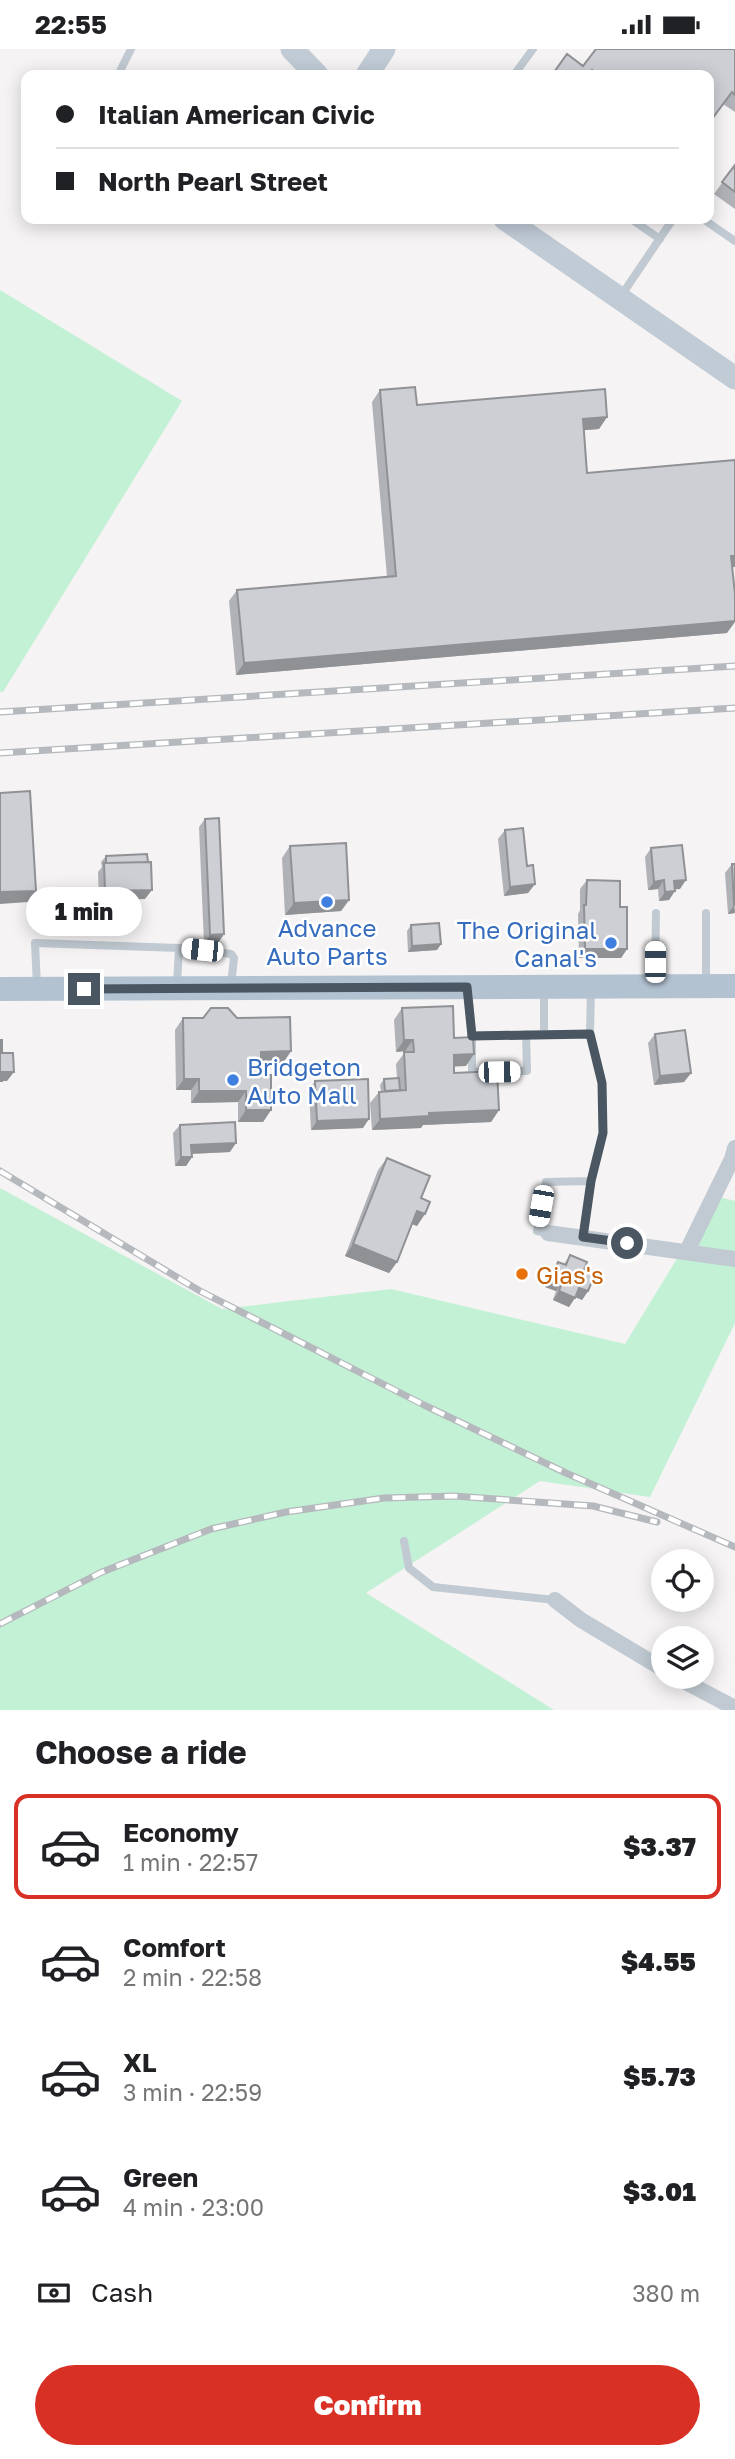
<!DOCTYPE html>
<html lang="en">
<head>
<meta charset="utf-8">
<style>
	body { margin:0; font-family:"Golos Text",sans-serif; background:#f2f2f2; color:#202124; height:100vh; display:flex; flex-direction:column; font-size:26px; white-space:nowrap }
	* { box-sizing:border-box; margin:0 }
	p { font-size:23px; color:#757577 }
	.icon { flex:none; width:38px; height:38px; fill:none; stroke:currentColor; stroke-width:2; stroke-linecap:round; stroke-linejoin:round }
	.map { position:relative; height:1661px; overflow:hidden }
	.details { display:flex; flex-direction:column; background:#fff; flex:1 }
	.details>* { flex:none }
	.hud { position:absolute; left:21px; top:21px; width:693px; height:154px; border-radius:14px; box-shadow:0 4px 18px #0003; display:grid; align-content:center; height:154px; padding:0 35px; background:#fff }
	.fabs { position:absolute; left:651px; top:1500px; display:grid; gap:14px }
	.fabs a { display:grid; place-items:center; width:63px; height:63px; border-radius:50%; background:#fff; box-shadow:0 4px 18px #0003; font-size:35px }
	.end { position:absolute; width:32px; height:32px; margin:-16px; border:9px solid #4a5661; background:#fff; box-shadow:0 0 0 4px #fff }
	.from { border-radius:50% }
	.bubble { position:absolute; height:49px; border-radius:24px; background:#fff; box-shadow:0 4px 18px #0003; font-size:23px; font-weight:800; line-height:49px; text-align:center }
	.car { position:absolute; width:21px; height:42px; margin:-21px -10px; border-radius:9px; box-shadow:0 0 5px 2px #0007; background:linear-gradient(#fff 24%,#345 0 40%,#fff 0 76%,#345 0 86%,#fff 0) }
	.hud b { display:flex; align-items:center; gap:24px; height:66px; font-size:26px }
	.hud b+b { border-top:2px solid #e0e0e0 }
	.hud i { width:18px; height:18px; background:#202124 }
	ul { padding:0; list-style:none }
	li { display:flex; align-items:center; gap:21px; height:105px; margin:0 14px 10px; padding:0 21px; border:4px solid transparent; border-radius:14px }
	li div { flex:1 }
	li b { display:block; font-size:26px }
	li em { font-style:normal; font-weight:800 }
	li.active { border-color:#d93025 }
	li>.icon { width:63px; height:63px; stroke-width:1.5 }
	h2 { padding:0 35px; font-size:32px; line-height:84px }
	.pay { display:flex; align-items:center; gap:18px; height:77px; padding:0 35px; font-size:26px }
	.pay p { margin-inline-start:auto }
	.button { display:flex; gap:14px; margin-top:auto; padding:14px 35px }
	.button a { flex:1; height:80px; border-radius:42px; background:#d93025; color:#fff; font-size:28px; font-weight:800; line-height:80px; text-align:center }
	.status { display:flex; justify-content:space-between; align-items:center; height:49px; padding:0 35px; background:#fff; direction:ltr }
	.status svg { height:19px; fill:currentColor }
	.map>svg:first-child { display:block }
</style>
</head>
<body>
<div class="status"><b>22:55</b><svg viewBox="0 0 49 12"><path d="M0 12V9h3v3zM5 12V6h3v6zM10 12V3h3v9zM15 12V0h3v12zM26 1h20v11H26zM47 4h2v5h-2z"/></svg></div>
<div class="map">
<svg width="735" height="1661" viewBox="0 0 735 1661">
	<rect width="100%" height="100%" fill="#f5f3f3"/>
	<path fill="#c3f1d5" d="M0,241L182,352L3,643H0Z
		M0,1139L222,1260L391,1240L625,1295L715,1147L735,1152V1274L650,1448L540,1432L366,1544L554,1661H0Z"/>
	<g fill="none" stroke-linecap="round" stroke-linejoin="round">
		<path stroke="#c1cad2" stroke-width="8" d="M118,26L131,0
			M514,26L533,0
			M631,170L660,190
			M703,170L735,192
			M621,247L673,170
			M179,899L231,905L234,909L231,936
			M655,934L656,864
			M706,934V864
			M37,937L35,894L179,899L177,936
			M468,941L472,987
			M544,942V985
			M526,985L527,1022L472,1023V987C511,985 551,985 590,985L591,939
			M548,1184L537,1182L546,1133L591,1132L603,1084L602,1034L590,985
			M583,1188L591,1132
			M404,1492L409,1519L433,1538L555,1551"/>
		<path stroke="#c1cad2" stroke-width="16" d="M548,1184L735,1210
			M687,1202L732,1110L735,1099
			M555,1551L581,1571L663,1620
			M676,1628L735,1659"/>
		<path stroke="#c1cbd6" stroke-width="23" d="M292,0L317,26
			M367,26L384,0
			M505,170L735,329"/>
		<path stroke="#b3c2d1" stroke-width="24" d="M0,940L735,937"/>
		<defs>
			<path id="rail" d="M0,663L735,617
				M0,704L735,659
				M0,1122L200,1242L424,1356L566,1424L735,1498
				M0,1575L102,1523L211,1480L286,1463L384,1449L454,1447L593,1457L657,1473"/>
		</defs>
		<use href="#rail" stroke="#b5b8bd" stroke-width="7"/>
		<use href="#rail" stroke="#fff" stroke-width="4.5" stroke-dasharray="13" stroke-linecap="butt"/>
	</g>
	<path fill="#b0b2b7" d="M735,0V63L723,55L709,26H552L583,17Z
		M735,116V160L714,145Z
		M380,341L417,356L607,368L599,380L584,381L587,424L735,411V517L732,518L727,584L236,626L229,552L237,541L387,528L372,353Z
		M205,770L224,885L218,894L204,895L199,778Z
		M505,781L527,817L535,835L528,844L504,847L498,790Z
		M290,797L349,851L341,862L285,866L282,809Z
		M651,799L680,840H675L669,851L659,852L658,840L648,841L645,808Z
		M106,807L145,850L99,851L98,823L102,818L101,813Z
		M732,815L735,864L728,865L725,824Z
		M587,831L620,858L627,900L621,909H579L578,865L580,861V840Z
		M411,876L441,895L437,901L408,903L407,882Z
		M402,959L454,989L466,1017H454V1024L499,1061L491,1073L423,1076L421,1079L372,1081L370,1054L379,1043L381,1042L380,1036L384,1030L397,1029L396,1015L405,1003V1002L396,1003L394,971Z
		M183,969H237L291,1002L283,1014H261V1026L271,1061L263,1073H238V1053L191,1054V1041H176L175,981Z
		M655,985L691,1024L684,1033L654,1036L648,994Z
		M315,1032L363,1079L311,1081L309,1041Z
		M180,1076L230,1103L192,1105V1108L186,1117H175L173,1084Z
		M387,1109L421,1149L417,1177L412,1175L397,1213L389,1224L345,1207L378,1121Z
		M570,1206L584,1221L588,1242L582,1251L575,1248L569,1258L553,1251L556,1242L545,1238L552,1222L558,1213L564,1215Z"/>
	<path fill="#909195" d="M607,368L599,380L575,382L583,370Z
		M731,507H735V518L723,519Z
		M735,562V573L727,584L236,626L244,614Z
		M664,831L658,840L648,841L654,833Z
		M686,831L680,840L668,841L674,832Z
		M535,835L528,844L504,847L510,838Z
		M152,841L145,850L99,851L105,842Z
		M36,842L28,853L0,855V843Z
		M675,842L669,851L659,852L665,843Z
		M349,851L341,862L285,866L294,854Z
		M734,856L735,864L728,865Z
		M224,885L218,894L204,895L210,886Z
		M441,895L437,901L408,903L412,897Z
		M585,900H627L621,909H579Z
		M404,991H413L405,1002L396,1003Z
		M291,1002L283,1014H253L261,1003Z
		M474,1005L466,1017L445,1018L454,1006Z
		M2,1023H14L7,1032H0Z
		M691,1024L684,1033L654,1036L660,1027Z
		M184,1030H199L191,1041H176Z
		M199,1042H246L238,1053L191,1054Z
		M246,1061H271L263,1073H238Z
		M499,1061L491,1073L423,1076L421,1079L372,1081L380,1070L429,1064Z
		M369,1070L363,1079L311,1081L317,1072Z
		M236,1094L230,1103L185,1105L191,1096Z
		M181,1108H192L186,1117H175Z
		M417,1162L425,1165L417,1177L409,1174Z
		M353,1195L397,1213L389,1224L345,1207Z
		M552,1229L562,1233L556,1242L545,1238Z
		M579,1239L588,1242L582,1251L573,1247Z
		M559,1242L575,1249L569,1258L553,1251Z"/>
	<path fill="#cdcfd5" stroke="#909195" stroke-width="2" d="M596,0H735V46L732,43L709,74V26H598L592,21L588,26H552L567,5L583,17Z
		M735,116V143L722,133Z
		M415,338L417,356L605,340L607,368L583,370L587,424L735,411V507H731L735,545V572L244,614L237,541L396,527L380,341Z
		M30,742L36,842L0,843V744Z
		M219,769L224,885L210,886L205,770Z
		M523,779L527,817L533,816L535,835L510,838L505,781Z
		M346,794L349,851L294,854L290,797Z
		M682,796L686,831L674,832L675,842L665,843L664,831L654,833L651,799Z
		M147,805L148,813L106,814V807Z
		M151,813L152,841L105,842L104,814Z
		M732,815H735V856H734Z
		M587,831L620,832V858H627V900H585L584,856H586Z
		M439,874L441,895L412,897L411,876Z
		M453,957L454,989L473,988L474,1005L454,1006V1024L497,1022L499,1061L429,1064V1067L380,1070L379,1043L406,1041L404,1003H414L413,991H404L402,959Z
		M211,959H228L237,969L290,968L291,1002L261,1003V1026H271V1061H246V1042H199V1030H184L183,969H203Z
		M685,981L691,1024L660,1027L655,985Z
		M0,991H2V1004H13L14,1023H2V1032H0Z
		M399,1029L400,1041L385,1042L384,1030Z
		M368,1030L369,1070L317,1072L315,1032Z
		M235,1073L236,1094L191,1096L192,1108H181L180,1076Z
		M387,1109L430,1127L421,1149L430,1153L425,1165L417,1162L397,1213L353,1195Z
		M570,1206L587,1213L584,1221L595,1225L588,1242L579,1239L575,1249L559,1242L562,1233L552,1229L558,1213L566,1216Z"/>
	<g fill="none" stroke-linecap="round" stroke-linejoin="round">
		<path stroke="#4a5661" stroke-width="9" d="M84,940L467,938L472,987L590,985L602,1034L603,1084L591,1132L583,1188L627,1194"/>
	</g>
	<g fill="#3f7fe0" stroke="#fff" stroke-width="2.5">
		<circle cx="327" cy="853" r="7"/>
		<circle cx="611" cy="894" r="7"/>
		<circle cx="233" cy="1031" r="7"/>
	</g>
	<circle fill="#e8710a" stroke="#fff" stroke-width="2.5" cx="522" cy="1225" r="7"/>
	<g text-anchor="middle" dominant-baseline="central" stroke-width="5" stroke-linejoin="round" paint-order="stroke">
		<g font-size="24" fill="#366cbe" stroke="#fff">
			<text x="327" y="878">Advance<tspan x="327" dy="28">Auto Parts</tspan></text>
			<text x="597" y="880" text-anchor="end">The Original<tspan x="597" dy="28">Canal's</tspan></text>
			<text x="247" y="1017" text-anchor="start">Bridgeton<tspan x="247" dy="28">Auto Mall</tspan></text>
		</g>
		<g font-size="24" fill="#c56008" stroke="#fff" text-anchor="start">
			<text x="536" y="1225">Gias's</text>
		</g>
	</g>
</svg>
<div class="fabs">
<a><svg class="icon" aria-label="locate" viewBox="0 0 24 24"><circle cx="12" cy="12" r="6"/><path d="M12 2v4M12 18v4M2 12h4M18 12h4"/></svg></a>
<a><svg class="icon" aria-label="layers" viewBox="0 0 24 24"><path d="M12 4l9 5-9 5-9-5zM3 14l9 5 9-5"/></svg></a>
</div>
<i class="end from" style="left:627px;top:1194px"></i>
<i class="end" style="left:84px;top:940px"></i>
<div class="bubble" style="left:26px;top:838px;width:116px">1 min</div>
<i class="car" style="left:202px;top:901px;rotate:276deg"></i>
<i class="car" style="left:655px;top:913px;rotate:0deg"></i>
<i class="car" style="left:499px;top:1023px;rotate:89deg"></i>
<i class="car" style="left:541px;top:1157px;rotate:190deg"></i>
<div class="hud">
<b><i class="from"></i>Italian American Civic</b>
<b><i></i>North Pearl Street</b>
</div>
</div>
<section class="details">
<h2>Choose a ride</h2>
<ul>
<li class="active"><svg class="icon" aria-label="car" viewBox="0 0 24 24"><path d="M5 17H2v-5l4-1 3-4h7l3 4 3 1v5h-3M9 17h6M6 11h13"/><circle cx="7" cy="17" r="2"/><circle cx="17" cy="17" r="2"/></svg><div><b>Economy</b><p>1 min · 22:57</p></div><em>$3.37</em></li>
<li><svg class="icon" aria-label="car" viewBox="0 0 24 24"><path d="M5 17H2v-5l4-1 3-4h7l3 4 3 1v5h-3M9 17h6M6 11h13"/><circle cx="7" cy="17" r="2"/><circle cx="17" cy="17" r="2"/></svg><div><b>Comfort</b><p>2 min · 22:58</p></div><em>$4.55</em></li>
<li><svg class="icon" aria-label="car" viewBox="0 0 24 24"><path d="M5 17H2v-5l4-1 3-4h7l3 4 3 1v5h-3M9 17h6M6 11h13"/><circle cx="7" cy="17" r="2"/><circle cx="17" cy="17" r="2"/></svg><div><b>XL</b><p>3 min · 22:59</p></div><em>$5.73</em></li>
<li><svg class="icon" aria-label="car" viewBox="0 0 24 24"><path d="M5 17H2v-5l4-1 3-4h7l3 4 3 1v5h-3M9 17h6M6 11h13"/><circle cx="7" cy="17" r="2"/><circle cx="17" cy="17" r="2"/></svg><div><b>Green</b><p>4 min · 23:00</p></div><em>$3.01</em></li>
</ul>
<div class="pay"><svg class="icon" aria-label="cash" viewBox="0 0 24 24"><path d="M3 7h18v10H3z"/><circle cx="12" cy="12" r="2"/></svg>Cash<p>380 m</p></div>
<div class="button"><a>Confirm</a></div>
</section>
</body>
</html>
